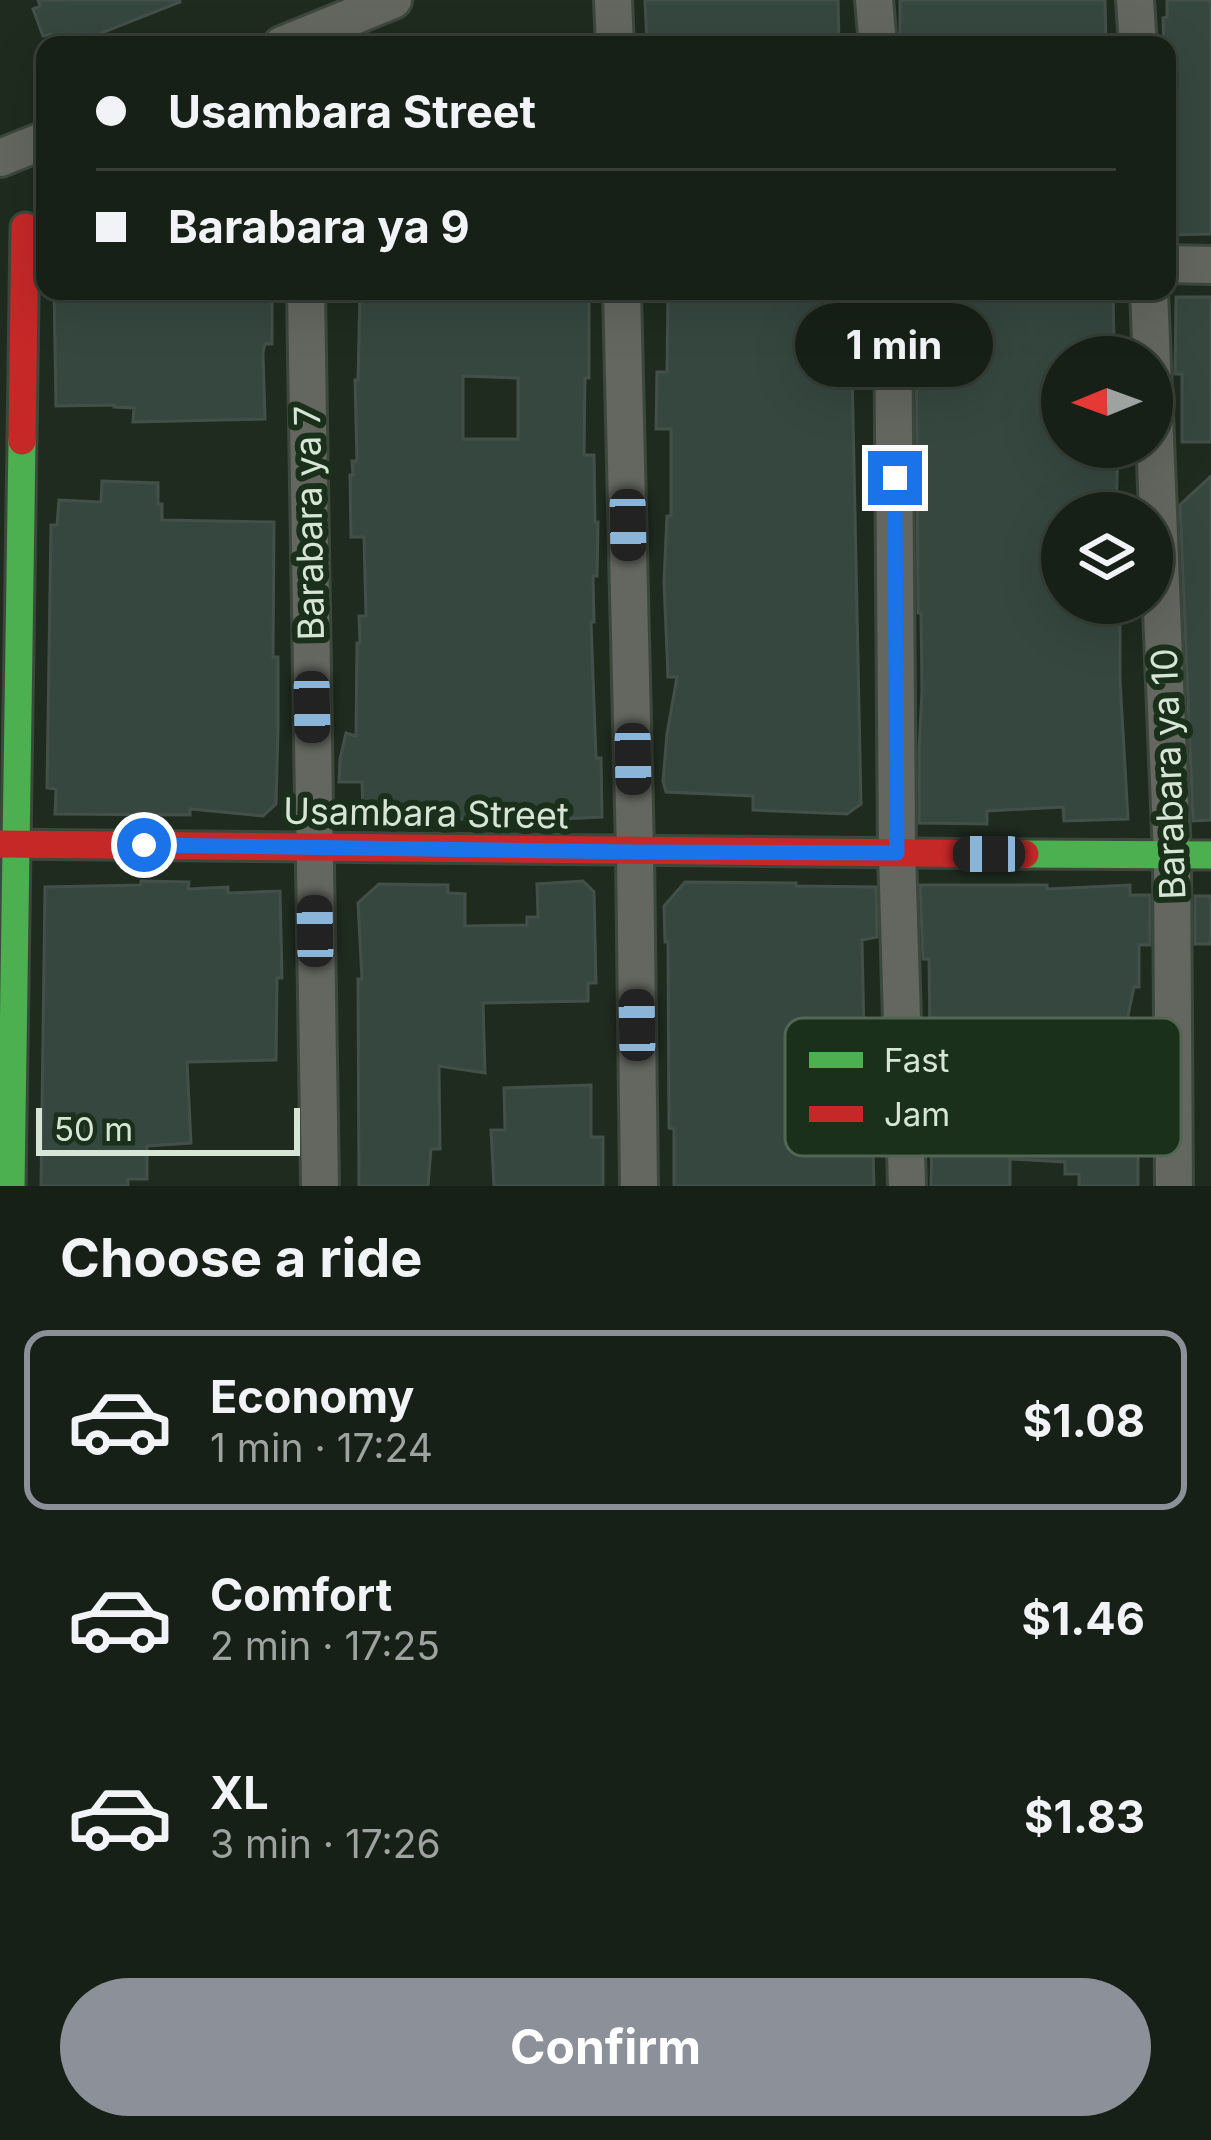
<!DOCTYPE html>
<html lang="en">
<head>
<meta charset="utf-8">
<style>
	body { margin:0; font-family:Inter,sans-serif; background:#202820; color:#f1f3f6; height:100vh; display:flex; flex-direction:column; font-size:45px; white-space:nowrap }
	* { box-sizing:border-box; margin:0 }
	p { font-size:39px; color:#9ea3a1 }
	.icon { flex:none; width:66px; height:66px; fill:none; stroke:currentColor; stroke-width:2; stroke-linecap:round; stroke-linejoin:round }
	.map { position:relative; height:1186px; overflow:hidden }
	.side { display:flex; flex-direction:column; background:#172017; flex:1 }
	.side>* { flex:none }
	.banner { position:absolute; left:36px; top:36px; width:1140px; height:264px; border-radius:24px; box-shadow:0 12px 48px #0002,0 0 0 3px #363e36; display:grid; align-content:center; height:264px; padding:0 60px; background:#172017 }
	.needle { width:78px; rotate:269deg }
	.fabs { position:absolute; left:1041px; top:336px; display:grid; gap:24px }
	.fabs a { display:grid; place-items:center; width:132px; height:132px; border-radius:50%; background:#172017; box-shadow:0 12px 48px #0002,0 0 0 3px #363e36; font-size:60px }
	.scale { position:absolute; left:36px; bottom:30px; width:264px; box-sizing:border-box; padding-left:12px; border:6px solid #d7e5d7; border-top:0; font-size:33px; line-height:42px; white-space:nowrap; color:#d7e5d7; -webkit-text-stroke:9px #1a301a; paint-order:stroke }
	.end { position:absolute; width:54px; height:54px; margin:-27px; border:15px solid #1a73e8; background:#fff; box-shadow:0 0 0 6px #fff }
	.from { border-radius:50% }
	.bubble { position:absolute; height:84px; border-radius:42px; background:#172017; box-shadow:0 12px 48px #0002,0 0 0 3px #363e36; font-size:39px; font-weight:700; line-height:84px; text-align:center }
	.car { position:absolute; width:36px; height:72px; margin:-36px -18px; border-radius:15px; box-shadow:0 0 9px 3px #0007; background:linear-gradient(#222 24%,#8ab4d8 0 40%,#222 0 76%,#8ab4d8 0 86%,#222 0) }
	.banner b { display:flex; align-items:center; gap:42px; height:114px; font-size:45px }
	.banner b+b { border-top:3px solid #363e36 }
	.banner i { width:30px; height:30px; background:#f1f3f6 }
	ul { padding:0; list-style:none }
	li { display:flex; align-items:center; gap:36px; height:180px; margin:0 24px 18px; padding:0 36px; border:6px solid transparent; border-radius:24px }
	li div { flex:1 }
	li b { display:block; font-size:45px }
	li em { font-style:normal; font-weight:700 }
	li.active { border-color:#8c9099 }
	li>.icon { width:108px; height:108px; stroke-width:1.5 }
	h2 { padding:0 60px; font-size:54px; line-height:144px }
	.button { display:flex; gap:24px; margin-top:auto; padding:24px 60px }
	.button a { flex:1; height:138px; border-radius:72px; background:#8c9099; color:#fff; font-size:48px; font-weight:700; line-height:138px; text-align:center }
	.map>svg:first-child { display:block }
</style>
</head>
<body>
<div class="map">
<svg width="1211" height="1186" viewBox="0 0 1211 1186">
	<rect width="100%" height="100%" fill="#1f2b1f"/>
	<path fill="#364740" stroke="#435049" stroke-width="3" fill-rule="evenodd" d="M38,0H180V2L71,45H55L51,34L43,36L33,9L40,6Z
		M645,0H838L839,45H647Z
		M900,0H1105L1106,45H996V43L977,44V36H900Z
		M1167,0H1211V234L1167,235V169H1173L1177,96H1167V45H1164L1163,18L1167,17Z
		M54,291H272V344H265L263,353L265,419L133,422L134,408L114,407V405L56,406Z
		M360,291H589V378H585L584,455H594L595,522H598L597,576H593L594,622H591L596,758H601L602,817L539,820L458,819V814L370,815V808L363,809L362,782H339L340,759L346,733L356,736L357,643H360L359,616H366L364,537H351L350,475H353L352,461H357L355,380H358ZM463,376L518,378V439H463Z
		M668,291H819L843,308L851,322L861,804L847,814L753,810V796L666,792L663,781L667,734L677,677H668L664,582L667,516H671V429H656L657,372H667Z
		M1113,292L1114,343H1105L1106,357H1062V447L1118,450L1116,508L1062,507V603H1120V680L1128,819L1064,821L1063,807L987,811V824L919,823V749L922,691L921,613H918L916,304L929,296L1050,297V293Z
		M1176,297H1211V442H1182V374H1175Z
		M1211,476V820L1193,821L1180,505Z
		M102,481L158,483V504H162V520L274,522L273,657H278V728L276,804L263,816L190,809V815L55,814L56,789L47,788L51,525H57L59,500L101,502Z
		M141,881L189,882L188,889L228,887V893L280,891L282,978H277L276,1060L187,1062L191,1143L147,1146V1179H128V1186H41L45,887L141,885Z
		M583,881L594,892L596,983H588V1001L483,1003L485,1073L439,1066L440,1149H431L428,1186H359L358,979H362L358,903L379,884L448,885V893L465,894V926L527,925V917H538L537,884Z
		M685,882L796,883V886L876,887L877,937L862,940L865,1083L871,1084L874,1186H674V1129L669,1128L668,942H665L664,906Z
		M920,885H1047V889L1130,885V895H1150V945H1139V987H1134L1127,1020V1046L1123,1047L1125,1095L1116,1096L1119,1148H1138V1186H1079V1174H1065V1162L1010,1159V1186H931L932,1133H941L947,1039H930L929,959H923Z
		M1195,896H1211V944H1195Z
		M591,1085V1137H603V1186H494L491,1130H505L504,1088Z"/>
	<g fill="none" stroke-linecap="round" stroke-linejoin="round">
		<defs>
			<path id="street" d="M613,0L615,45
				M874,0L878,45
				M1135,0L1138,45
				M282,45L393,0
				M0,158L45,140
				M1167,264L1211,265
				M306,291L320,1186
				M622,291L635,852L639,1186
				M893,291L897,853L907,1186
				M1149,291L1172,856L1174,1186"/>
			<path id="fast" d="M1025,854L1211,855
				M11,1186L22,441"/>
			<path id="jam" d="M22,441L25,227
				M0,844L1025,854"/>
		</defs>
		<use href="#street" stroke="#3d483d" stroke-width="42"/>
		<use href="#fast" stroke="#3d483d" stroke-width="33"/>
		<use href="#jam" stroke="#3d483d" stroke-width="33"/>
		<use href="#street" stroke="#646660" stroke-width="36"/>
		<use href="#fast" stroke="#4caf50" stroke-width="27"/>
		<use href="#jam" stroke="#c62828" stroke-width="27"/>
	</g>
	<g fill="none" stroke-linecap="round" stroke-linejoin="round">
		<path stroke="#1a73e8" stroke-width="15" d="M144,845L635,852L897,853L895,478"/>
	</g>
	<g text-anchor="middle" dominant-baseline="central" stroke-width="12" stroke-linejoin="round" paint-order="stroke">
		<g font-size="36" fill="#d7e5d7" stroke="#1a301a">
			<text transform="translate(309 523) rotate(-91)">Barabara ya 7</text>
			<text transform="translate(1168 774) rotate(-92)">Barabara ya 10</text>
			<text transform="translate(426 813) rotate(1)">Usambara Street</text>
		</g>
	</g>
	<rect x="785" y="1018" width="396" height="138" rx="18" fill="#1a301a" stroke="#536653" stroke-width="3"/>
	<rect x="809" y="1052" width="54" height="16" fill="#4caf50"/>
	<rect x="809" y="1106" width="54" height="16" fill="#c62828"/>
	<g font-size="33" fill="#d7e5d7">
		<text x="884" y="1072">Fast</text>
		<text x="884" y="1126">Jam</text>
	</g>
</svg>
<div class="fabs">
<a><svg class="needle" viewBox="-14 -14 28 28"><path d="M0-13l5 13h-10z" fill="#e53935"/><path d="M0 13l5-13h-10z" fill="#9ea3a1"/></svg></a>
<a><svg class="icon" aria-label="layers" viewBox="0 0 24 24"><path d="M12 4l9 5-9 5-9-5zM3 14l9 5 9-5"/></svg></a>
</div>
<div class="scale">50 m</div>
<i class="end from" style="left:144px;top:845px"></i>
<i class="end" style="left:895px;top:478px"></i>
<div class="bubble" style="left:795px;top:303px;width:198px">1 min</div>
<i class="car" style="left:628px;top:525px;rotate:179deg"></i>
<i class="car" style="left:312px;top:707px;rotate:179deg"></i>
<i class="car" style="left:633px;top:759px;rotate:179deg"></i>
<i class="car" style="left:989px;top:854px;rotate:270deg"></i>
<i class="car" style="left:315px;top:931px;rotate:359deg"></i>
<i class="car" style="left:637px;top:1025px;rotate:359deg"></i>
<div class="banner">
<b><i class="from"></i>Usambara Street</b>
<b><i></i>Barabara ya 9</b>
</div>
</div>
<section class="side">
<h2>Choose a ride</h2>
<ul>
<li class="active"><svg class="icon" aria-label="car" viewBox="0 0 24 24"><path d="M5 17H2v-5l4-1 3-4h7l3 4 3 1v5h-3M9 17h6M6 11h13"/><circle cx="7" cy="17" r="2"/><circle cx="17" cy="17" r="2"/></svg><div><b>Economy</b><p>1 min · 17:24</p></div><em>$1.08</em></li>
<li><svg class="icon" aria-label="car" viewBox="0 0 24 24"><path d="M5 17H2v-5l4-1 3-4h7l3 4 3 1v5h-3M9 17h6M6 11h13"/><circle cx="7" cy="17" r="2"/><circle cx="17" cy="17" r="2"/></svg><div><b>Comfort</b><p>2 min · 17:25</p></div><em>$1.46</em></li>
<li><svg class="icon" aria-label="car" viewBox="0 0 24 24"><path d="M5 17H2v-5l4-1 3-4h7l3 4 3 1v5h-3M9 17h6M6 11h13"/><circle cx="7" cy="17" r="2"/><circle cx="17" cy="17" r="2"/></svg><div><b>XL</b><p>3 min · 17:26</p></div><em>$1.83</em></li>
</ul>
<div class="button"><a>Confirm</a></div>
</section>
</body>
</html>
